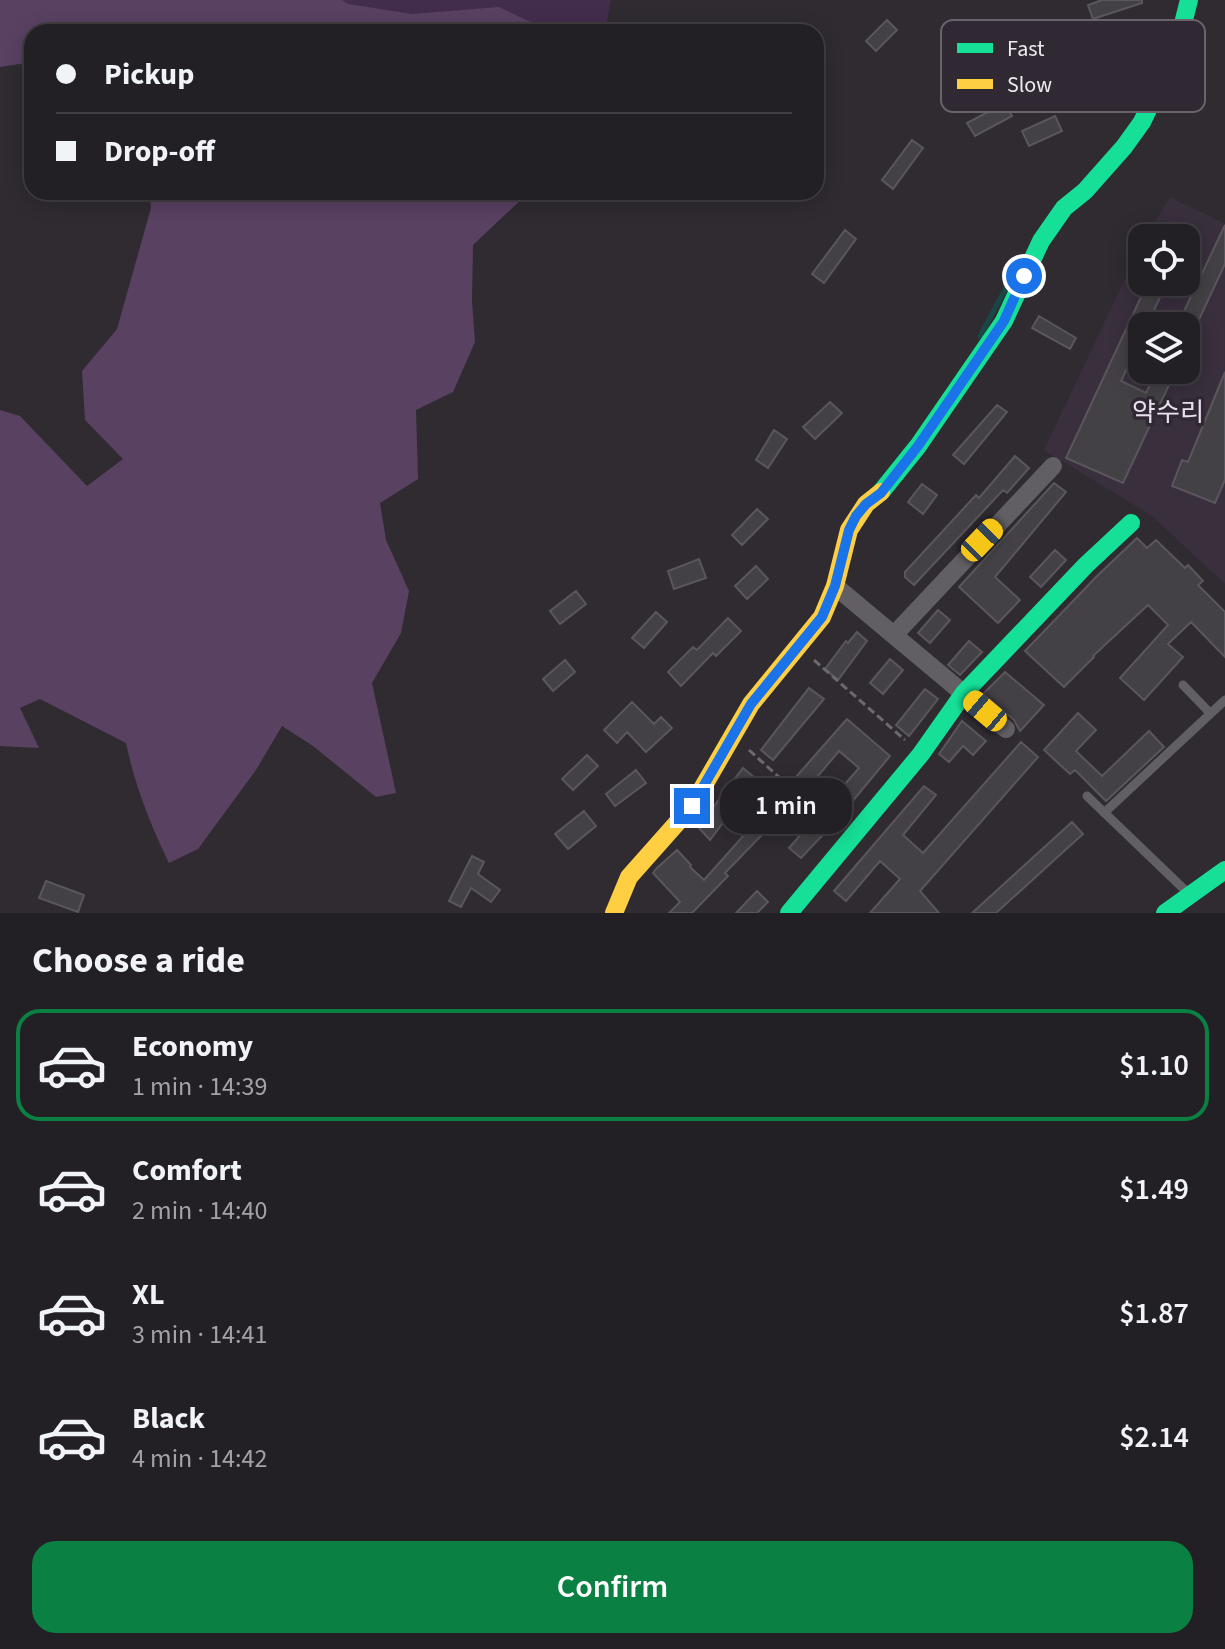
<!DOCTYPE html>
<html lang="en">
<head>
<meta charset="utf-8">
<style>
	body { margin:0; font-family:"Source Sans 3","Noto Sans KR",sans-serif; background:#2f2d32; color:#f1f3f6; height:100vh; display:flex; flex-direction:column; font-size:30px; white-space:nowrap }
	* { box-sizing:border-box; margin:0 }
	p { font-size:26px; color:#a3a3a7 }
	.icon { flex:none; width:44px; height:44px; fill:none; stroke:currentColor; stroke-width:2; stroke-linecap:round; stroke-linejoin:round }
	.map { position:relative; height:913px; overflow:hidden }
	.sheet { display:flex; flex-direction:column; background:#232025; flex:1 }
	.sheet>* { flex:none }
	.banner { position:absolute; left:24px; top:24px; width:800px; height:176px; border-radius:24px; box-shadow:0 4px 20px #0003,0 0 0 2px #403e42; display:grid; align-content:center; height:176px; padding:0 32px; background:#232025 }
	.buttons { position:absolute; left:1128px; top:224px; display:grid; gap:16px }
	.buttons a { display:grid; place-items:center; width:72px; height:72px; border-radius:16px; background:#232025; box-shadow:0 4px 20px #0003,0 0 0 2px #403e42; font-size:40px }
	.end { position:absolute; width:36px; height:36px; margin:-18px; border:10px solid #1a73e8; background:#fff; box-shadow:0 0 0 4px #fff }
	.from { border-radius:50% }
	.bubble { position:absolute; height:56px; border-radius:24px; background:#232025; box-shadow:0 4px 20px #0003,0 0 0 2px #403e42; font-size:26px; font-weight:600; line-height:56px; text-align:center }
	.car { position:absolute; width:24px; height:48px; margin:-24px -12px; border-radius:10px; box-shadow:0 0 6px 2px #0007; background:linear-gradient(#f5c518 24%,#345 0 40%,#f5c518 0 76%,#345 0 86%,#f5c518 0) }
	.banner b { display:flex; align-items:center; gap:28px; height:76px; font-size:30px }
	.banner b+b { border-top:2px solid #403e42 }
	.banner i { width:20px; height:20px; background:#f1f3f6 }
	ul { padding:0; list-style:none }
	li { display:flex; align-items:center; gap:24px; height:112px; margin:0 16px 12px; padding:0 16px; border:4px solid transparent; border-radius:24px }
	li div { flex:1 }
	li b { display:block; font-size:30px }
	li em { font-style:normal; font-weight:600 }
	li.active { border-color:#0b8043 }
	li>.icon { width:72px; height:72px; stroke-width:1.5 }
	h2 { padding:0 32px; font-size:36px; line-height:96px }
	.primary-button { display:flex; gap:16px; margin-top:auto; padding:16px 32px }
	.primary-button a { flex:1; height:92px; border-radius:24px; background:#0b8043; color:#fff; font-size:32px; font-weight:600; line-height:92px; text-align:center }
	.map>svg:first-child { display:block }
</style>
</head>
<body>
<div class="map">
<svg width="1225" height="913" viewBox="0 0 1225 913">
	<rect width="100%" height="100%" fill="#2f2b31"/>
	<path fill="#392f3d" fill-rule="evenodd" d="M1170,197L1225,224V584L1152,516L1044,450L1142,243V282H1186V238H1145ZM1142,326H1186V370H1142Z"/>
	<path fill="#432d4d" d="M255,0H611L605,32H232Z"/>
	<path fill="#594162" d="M0,0H342L348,4L412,14L499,7L551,32H32V62L0,67Z
		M149,192H529L473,245L472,301L475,342L453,392L416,410L418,479L380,503L386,540L409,591L401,633L372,683L396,793L376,797L313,746L282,726L256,770L198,849L169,863C150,824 135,786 126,743L40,699L20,708L39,748L0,746V410L20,416L87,486L123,459L85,420L82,371L117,329L151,208Z"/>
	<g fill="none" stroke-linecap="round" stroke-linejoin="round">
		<path stroke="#194746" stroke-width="5" d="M980,336L1015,271"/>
	</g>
	<path fill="#444146" stroke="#5a565c" stroke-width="2" d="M1102,0H1142V3L1093,19L1088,5Z
		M887,20L897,30L876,51L866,41Z
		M1005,103L1012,116L975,136L967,123Z
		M1055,116L1062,131L1029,146L1022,131Z
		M912,140L923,148L893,189L882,180Z
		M1225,225V264L1196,326H1177Z
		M845,230L856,239L824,283L812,274Z
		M1148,282H1167L1147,326H1142V336L1121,381L1146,393L1157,370H1176L1123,483L1066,458Z
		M1039,316L1076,338L1070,349L1032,328Z
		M1225,372V480L1215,503L1172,486L1182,460L1188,462Z
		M830,402L842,413L815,439L803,427Z
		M997,405L1007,412L964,464L953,455Z
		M774,430L787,439L768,468L756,460Z
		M1015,456L1029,468L1007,493L1003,490L914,585L905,577V572L976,495L979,498Z
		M1054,483L1066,492L995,577L1020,600L998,623L959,587Z
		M922,484L937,495L923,514L908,502Z
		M757,509L768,519L742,545L732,535Z
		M1137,538L1147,548L1156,540L1185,568L1188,565L1203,581L1198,585L1225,612V657L1191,622L1168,644L1183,657L1144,700L1120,678L1168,625L1148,605L1093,656L1094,657L1064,687L1025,651L1097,576Z
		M1055,550L1066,560L1041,587L1030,577Z
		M699,559L706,578L674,589L668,571Z
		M756,566L768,579L747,599L735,586Z
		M576,591L586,604L560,624L550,611Z
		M938,610L950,620L930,643L918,633Z
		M656,612L667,622L644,648L632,638Z
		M728,618L741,631L716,656L713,653L681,686L668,672L693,647L697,650Z
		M857,632L867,641L838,680L825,669L846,641L848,643Z
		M969,641L982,652L960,675L948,665Z
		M890,659L903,670L883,694L870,683Z
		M565,660L575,672L553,691L543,679Z
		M1005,672L1044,705L1020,731L1014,720L983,694Z
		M809,688L824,699L773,760L761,750Z
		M925,689L938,699L909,736L896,725Z
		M632,702L654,724L661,717L672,728L646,752L627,732L617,743L604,730Z
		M1078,713L1096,730L1076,751L1102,776L1149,731L1164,747L1106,801L1075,770L1070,774L1044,750Z
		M847,719L890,756L837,820L801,858L789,848L859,768L839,751L807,789L795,778Z
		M962,721L986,741L973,755L963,746L949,762L939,754Z
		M1021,742L1038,757L920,891L939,913H870L900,879L880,861L846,901L834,891L924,786L936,795L903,835L923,853Z
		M587,755L598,766L573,790L562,779Z
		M743,768L756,779L710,840L698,827Z
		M636,770L646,783L615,806L606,794Z
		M775,800H780L788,808L725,873L728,876L692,913H669L680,902L653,873L657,868L677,850L691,865L690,867L704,880Z
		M584,811L596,826L568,849L555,834Z
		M1072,822L1083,834L996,913H972Z
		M472,856L484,862L478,874L500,890L491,902L471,888L461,907L449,901Z
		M46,881L84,895L78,912L39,898Z
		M757,891L768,902L757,913H736Z"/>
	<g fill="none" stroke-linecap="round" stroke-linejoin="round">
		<path stroke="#6c696d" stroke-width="3" stroke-dasharray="8 4" stroke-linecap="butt" d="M814,660L905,740
			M749,750L835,828"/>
		<path stroke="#625f64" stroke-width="9" d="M1183,685L1210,713
			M1087,796L1188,893
			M1104,813L1225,700"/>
		<path stroke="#625f64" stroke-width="18" d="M835,586L1006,729
			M894,635L1053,466"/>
		<path stroke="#16e098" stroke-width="18" d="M881,492L918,446L1004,321L1041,241L1064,208L1085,191L1124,147L1142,122L1176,51L1189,0
			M789,913L921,754L964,693L1086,565L1131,523
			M1165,913L1225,870"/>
		<path stroke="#ffcf43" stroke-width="18" d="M614,913L629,877L692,806L751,704L822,617L835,586L849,530L866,504L881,492"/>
	</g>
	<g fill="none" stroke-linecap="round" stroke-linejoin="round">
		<path stroke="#1a73e8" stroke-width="10" d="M692,806L751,704L822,617L835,586L849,530L856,516L866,504L881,493L918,446L1004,321L1024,276"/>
	</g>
	<g text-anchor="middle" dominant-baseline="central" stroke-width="7" stroke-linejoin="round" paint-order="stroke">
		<g font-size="26" fill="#e8e0ec" stroke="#302933">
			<text x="1168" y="412">약수리</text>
		</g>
	</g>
	<rect x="941" y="20" width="264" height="92" rx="12" fill="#302933" stroke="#69636c" stroke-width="2"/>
	<rect x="957" y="43" width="36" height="10" fill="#16e098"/>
	<rect x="957" y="79" width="36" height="10" fill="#ffcf43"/>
	<g font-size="22" fill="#eeeaf0">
		<text x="1007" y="56">Fast</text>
		<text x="1007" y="92">Slow</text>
	</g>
</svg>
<div class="buttons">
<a><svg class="icon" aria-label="locate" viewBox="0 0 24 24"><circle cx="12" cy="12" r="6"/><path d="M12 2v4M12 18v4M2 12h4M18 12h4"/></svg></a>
<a><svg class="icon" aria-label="layers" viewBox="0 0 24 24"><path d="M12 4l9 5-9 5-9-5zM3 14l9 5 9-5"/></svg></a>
</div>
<i class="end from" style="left:1024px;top:276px"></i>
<i class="end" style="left:692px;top:806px"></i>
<div class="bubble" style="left:720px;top:778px;width:132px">1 min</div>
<i class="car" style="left:982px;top:540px;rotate:44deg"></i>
<i class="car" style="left:985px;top:711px;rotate:310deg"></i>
<div class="banner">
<b><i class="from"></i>Pickup</b>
<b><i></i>Drop-off</b>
</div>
</div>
<section class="sheet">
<h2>Choose a ride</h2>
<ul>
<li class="active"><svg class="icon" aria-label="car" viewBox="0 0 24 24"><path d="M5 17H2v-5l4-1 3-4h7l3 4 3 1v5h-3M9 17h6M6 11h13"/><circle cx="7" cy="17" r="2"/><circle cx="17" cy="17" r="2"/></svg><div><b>Economy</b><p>1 min · 14:39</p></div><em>$1.10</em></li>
<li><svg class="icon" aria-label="car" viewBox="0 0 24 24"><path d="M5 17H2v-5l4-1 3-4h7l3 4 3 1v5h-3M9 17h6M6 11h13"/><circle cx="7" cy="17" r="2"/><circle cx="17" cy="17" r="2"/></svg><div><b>Comfort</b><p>2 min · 14:40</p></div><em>$1.49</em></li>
<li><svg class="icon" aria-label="car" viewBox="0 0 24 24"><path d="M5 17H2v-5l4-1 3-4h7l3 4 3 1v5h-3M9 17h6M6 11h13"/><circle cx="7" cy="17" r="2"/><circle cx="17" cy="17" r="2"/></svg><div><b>XL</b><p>3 min · 14:41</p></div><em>$1.87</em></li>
<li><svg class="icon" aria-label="car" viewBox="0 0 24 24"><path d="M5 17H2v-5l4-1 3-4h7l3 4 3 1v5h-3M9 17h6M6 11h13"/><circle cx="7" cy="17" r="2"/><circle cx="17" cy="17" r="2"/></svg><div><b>Black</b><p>4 min · 14:42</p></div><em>$2.14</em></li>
</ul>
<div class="primary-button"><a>Confirm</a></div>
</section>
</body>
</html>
